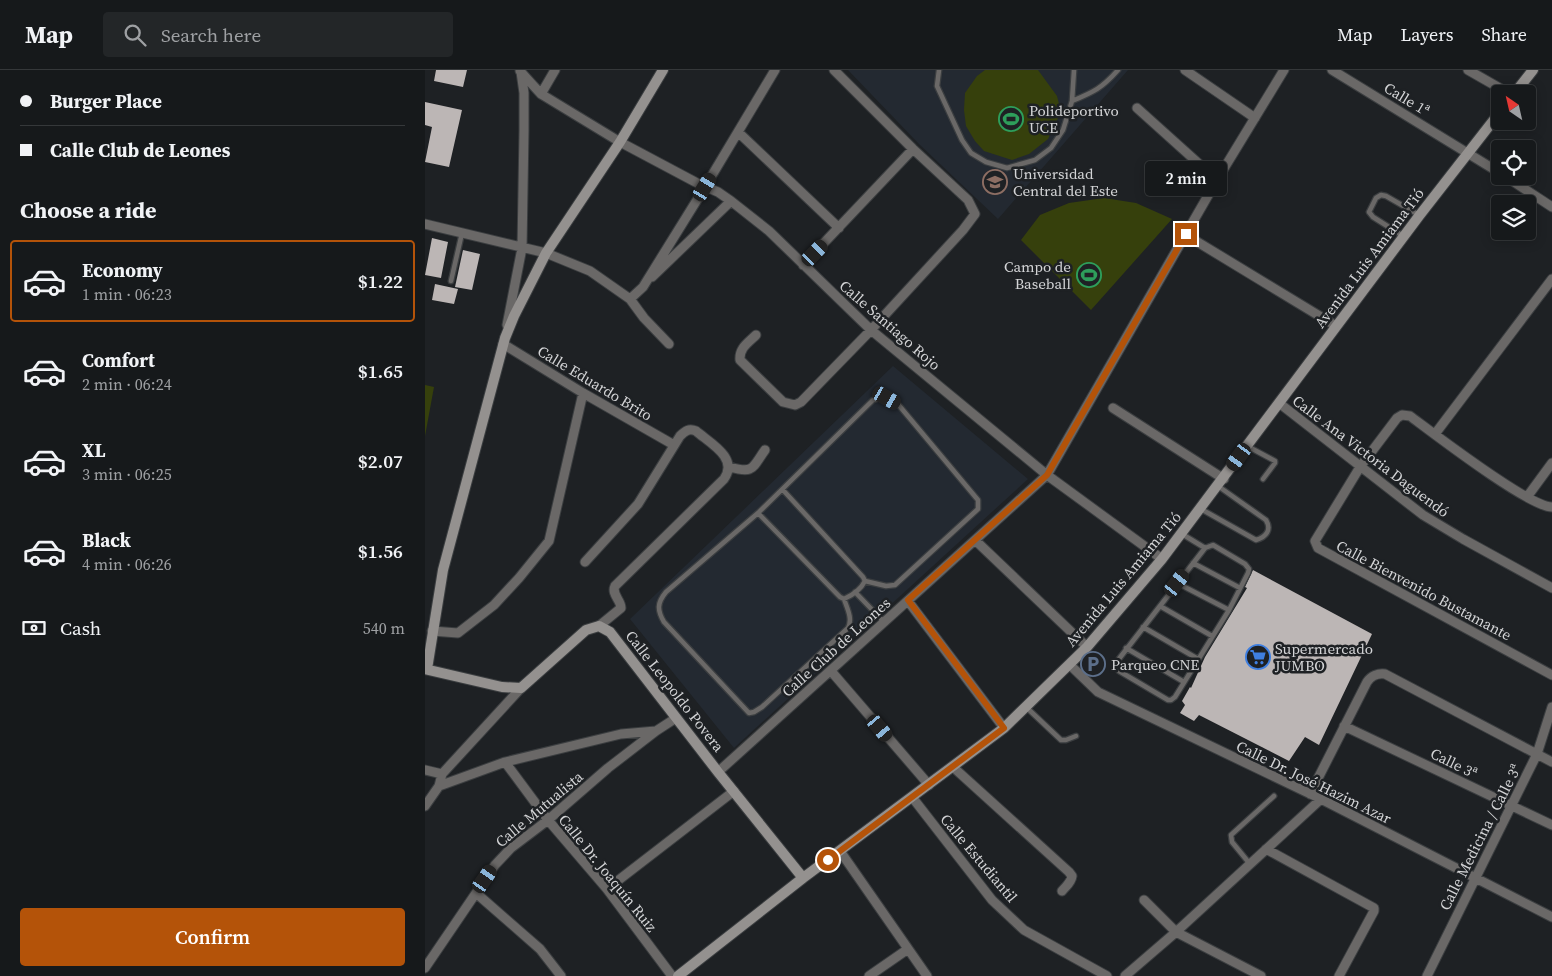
<!DOCTYPE html>
<html lang="en">
<head>
<meta charset="utf-8">
<style>
	body { margin:0; font-family:"Source Serif 4",serif; background:#232628; color:#f1f3f6; height:100vh; display:flex; flex-direction:column; font-size:19px; white-space:nowrap }
	* { box-sizing:border-box; margin:0 }
	p { font-size:16px; color:#9ea0a3 }
	.icon { flex:none; width:28px; height:28px; fill:none; stroke:currentColor; stroke-width:2; stroke-linecap:round; stroke-linejoin:round }
	.map { position:relative; flex:1; overflow:hidden }
	.details { display:flex; flex-direction:column; background:#16191b; width:425px }
	.details>* { flex:none }
	.top-card { display:grid; align-content:center; height:110px; padding:0 20px; background:#16191b }
	.needle { width:32px; rotate:326deg }
	.controls { position:absolute; left:1066px; top:15px; display:grid; gap:10px }
	.controls a { display:grid; place-items:center; width:45px; height:45px; border-radius:5px; background:#16191b; box-shadow:0 2px 12px #0003,0 0 0 1px #35383a; font-size:25px }
	.end { position:absolute; width:22px; height:22px; margin:-11px; border:6px solid #b45309; background:#fff; box-shadow:0 0 0 2px #fff }
	.from { border-radius:50% }
	.bubble { position:absolute; height:35px; border-radius:5px; background:#16191b; box-shadow:0 2px 12px #0003,0 0 0 1px #35383a; font-size:16px; font-weight:600; line-height:35px; text-align:center }
	.car { position:absolute; width:15px; height:30px; margin:-15px -8px; border-radius:6px; box-shadow:0 0 4px 1px #0007; background:linear-gradient(#222 24%,#8ab4d8 0 40%,#222 0 76%,#8ab4d8 0 86%,#222 0) }
	.top-card b { display:flex; align-items:center; gap:18px; height:48px; font-size:19px }
	.top-card b+b { border-top:1px solid #35383a }
	.top-card i { width:12px; height:12px; background:#f1f3f6 }
	ul { padding:0; list-style:none }
	li { display:flex; align-items:center; gap:15px; height:82px; margin:0 10px 8px; padding:0 10px; border:2px solid transparent; border-radius:5px }
	li div { flex:1 }
	li b { display:block; font-size:19px }
	li em { font-style:normal; font-weight:600 }
	li.active { border-color:#b45309 }
	li>.icon { width:45px; height:45px; stroke-width:1.5 }
	h2 { padding:0 20px; font-size:22px; line-height:60px }
	.pay { display:flex; align-items:center; gap:12px; height:55px; padding:0 20px; font-size:19px }
	.pay p { margin-inline-start:auto }
	.primary-button { display:flex; gap:10px; margin-top:auto; padding:10px 20px }
	.primary-button a { flex:1; height:58px; border-radius:5px; background:#b45309; color:#fff; font-size:20px; font-weight:600; line-height:58px; text-align:center }
	header { display:flex; align-items:center; gap:30px; box-sizing:border-box; height:70px; padding:0 25px; background:#16191b; border-bottom:1px solid #35383a }
	header strong { font-size:24px }
	nav { display:flex; gap:28px; margin-inline-start:auto; font-size:18px }
	.search { width:350px; height:45px; background:#232628; display:flex; align-items:center; gap:12px; box-sizing:border-box; padding:0 18px; border-radius:5px; color:#9ea0a3; font-size:19px }
	main { display:flex; flex:1; min-height:0 }
	.map>svg:first-child { display:block }
</style>
</head>
<body>
<header>
<strong>Map</strong>
<div class="search"><svg class="icon" aria-label="search" viewBox="0 0 24 24"><circle cx="10" cy="10" r="6"/><path d="M15 15l6 6"/></svg>Search here</div>
<nav><a>Map</a><a>Layers</a><a>Share</a></nav>
</header>
<main>
<section class="details">
<div class="top-card">
<b><i class="from"></i>Burger Place</b>
<b><i></i>Calle Club de Leones</b>
</div>
<h2>Choose a ride</h2>
<ul>
<li class="active"><svg class="icon" aria-label="car" viewBox="0 0 24 24"><path d="M5 17H2v-5l4-1 3-4h7l3 4 3 1v5h-3M9 17h6M6 11h13"/><circle cx="7" cy="17" r="2"/><circle cx="17" cy="17" r="2"/></svg><div><b>Economy</b><p>1 min · 06:23</p></div><em>$1.22</em></li>
<li><svg class="icon" aria-label="car" viewBox="0 0 24 24"><path d="M5 17H2v-5l4-1 3-4h7l3 4 3 1v5h-3M9 17h6M6 11h13"/><circle cx="7" cy="17" r="2"/><circle cx="17" cy="17" r="2"/></svg><div><b>Comfort</b><p>2 min · 06:24</p></div><em>$1.65</em></li>
<li><svg class="icon" aria-label="car" viewBox="0 0 24 24"><path d="M5 17H2v-5l4-1 3-4h7l3 4 3 1v5h-3M9 17h6M6 11h13"/><circle cx="7" cy="17" r="2"/><circle cx="17" cy="17" r="2"/></svg><div><b>XL</b><p>3 min · 06:25</p></div><em>$2.07</em></li>
<li><svg class="icon" aria-label="car" viewBox="0 0 24 24"><path d="M5 17H2v-5l4-1 3-4h7l3 4 3 1v5h-3M9 17h6M6 11h13"/><circle cx="7" cy="17" r="2"/><circle cx="17" cy="17" r="2"/></svg><div><b>Black</b><p>4 min · 06:26</p></div><em>$1.56</em></li>
</ul>
<div class="pay"><svg class="icon" aria-label="cash" viewBox="0 0 24 24"><path d="M3 7h18v10H3z"/><circle cx="12" cy="12" r="2"/></svg>Cash<p>540 m</p></div>
<div class="primary-button"><a>Confirm</a></div>
</section>
<div class="map">
<svg width="1127" height="906" viewBox="0 0 1127 906">
	<rect width="100%" height="100%" fill="#1e2124"/>
	<path fill="#232931" d="M423,0H703L573,149L494,74Z
		M468,296L603,409L309,678L205,549Z"/>
	<path fill="#36400c" d="M560,0H613L632,26L636,42L623,69L604,84L587,90L559,81L550,71L541,56L539,40L540,23L552,6Z
		M679,128L711,133L747,149L666,240L596,170L615,145L644,133Z
		M0,315L9,317L0,366Z"/>
	<path fill="#bcb6b5" d="M11,0H42L38,17L9,11Z
		M0,32L37,40L24,97L0,92L7,57L0,55Z
		M7,168L23,172L16,208L0,205Z
		M38,180L55,184L47,220L30,217Z
		M10,214L33,219L29,234L7,230Z
		M828,500L947,564L894,675L880,667L864,691L774,645L769,651L755,643L760,635L757,631L765,617L766,618L780,587L822,518L820,517Z"/>
	<g fill="none" stroke-linecap="round" stroke-linejoin="round">
		<defs>
			<path id="lane" d="M514,0L512,16L537,70L546,83L561,92L582,98L610,90L626,78L638,60L647,31L649,0
				M647,31C669,22 677,18 693,0
				M978,166L948,147L944,142L951,128L956,125L961,126L994,145
				M26,211L37,163
				M822,376L850,391V393L838,409
				M776,439L831,470C841,467 847,460 841,450L793,416
				M333,443L415,527L419,529C428,525 436,519 440,511L438,507L358,420
				M757,464L780,478
				M788,475L820,494L824,499L823,503L804,540L750,627L746,630H743L694,601L691,598L690,594L780,478Z
				M768,493L815,518
				M752,513L804,540
				M430,522L459,552
				M419,529C422,538 428,549 423,558L337,637L329,642L324,643L239,552C232,540 232,533 241,522L333,443L448,330C458,326 463,328 472,333L553,430V439L470,515L461,516L440,511
				M735,536L787,566
				M718,557L773,589
				M701,578L759,612
				M601,637L636,670H641L651,666
				M825,794L807,772L806,765L849,726"/>
			<path id="street" d="M760,0L830,48
				M907,0L1075,103
				M1043,0L1085,24
				M95,1L116,24L195,72L274,114L293,122L306,131L344,161L446,260L622,405L737,489
				M116,24L130,0
				M712,38L792,110
				M313,62L414,158
				M1080,106L1127,137
				M0,154L121,183L165,201L205,229L219,248L244,274
				M761,165L911,256
				M378,195L488,79
				M227,207L306,131
				M205,229L218,217L280,117L350,0
				M82,255L97,178L99,60V23L96,2
				M331,265C323,273 314,278 315,290L358,332L370,335L376,332L446,260L538,160L550,144L543,130L488,79L409,0
				M78,274L158,323L249,375
				M854,333L998,445L1038,469L1127,518
				M688,338L799,409
				M1010,364L1127,209
				M305,397C329,404 327,398 340,380
				M1102,427L1127,393
				M1127,437C1104,437 1008,363 985,346L977,345L972,348L935,397L890,471L893,478L1127,605
				M550,470L662,577
				M160,492L213,434L255,366C260,361 264,358 271,361C285,373 314,388 299,409L190,516C186,524 196,530 196,538L174,556
				M483,531L579,658
				M7,561L33,563L69,535L94,508L124,471L158,323
				M645,595L673,622L896,729L1127,847
				M406,601L504,715
				M919,656L1127,755
				M80,692L123,750L182,819L247,906
				M528,697L644,802L647,806C646,813 641,816 637,821
				M0,700L17,704
				M293,702L622,405L792,110L859,0
				M14,716L80,692L196,664L231,661
				M885,724L942,612C946,606 953,603 960,604L1127,692
				M487,727L567,830L599,860L682,906
				M0,736L14,716L17,704L96,618
				M841,779L949,838V841L914,906
				M415,781L502,906
				M182,819L309,721
				M51,823L115,879L136,906
				M719,830L751,862L836,906
				M0,898L70,795L86,778L123,750L183,698L231,661L251,648
				M444,906L483,879
				M700,906L751,862L896,729
				M1002,906L1112,684L1127,637"/>
			<path id="secondary" d="M1089,24L1108,0
				M0,599L77,617L96,618L161,560L174,556L185,562L293,702L378,808
				M2,599L18,500L80,268L89,246L121,183L195,72L238,0
				M253,906L378,808L579,658L662,577L737,489L994,146L1075,42"/>
		</defs>
		<use href="#lane" stroke="#3b3e40" stroke-width="7"/>
		<use href="#street" stroke="#3b3e40" stroke-width="11"/>
		<use href="#secondary" stroke="#3b3e40" stroke-width="12"/>
		<use href="#lane" stroke="#6a6867" stroke-width="4.5"/>
		<use href="#street" stroke="#6a6867" stroke-width="9"/>
		<use href="#secondary" stroke="#94918f" stroke-width="10"/>
	</g>
	<g fill="none" stroke-linecap="round" stroke-linejoin="round">
		<path stroke="#b45309" stroke-width="6" d="M403,790L579,658L483,530L622,405L761,164"/>
	</g>
	<defs>
		<symbol id="stadium-ring" viewBox="-11 -11 22 22"><circle r="9.5" fill="#1e2124" stroke="#2e9e5b" stroke-width="1.5"/><path d="M0-5a6.5 5 0 1 0 0 10a6.5 5 0 1 0 0-10ZM-3.5-1.8h7v3.6h-7Z" fill="#2e9e5b"/></symbol>
		<symbol id="university-ring" viewBox="-11 -11 22 22"><circle r="9.5" fill="#1e2124" stroke="#8d6e63" stroke-width="1.5"/><path d="M0-5L7-2L0 1L-7-2ZM-4 1L0 2.5L4 1V4Q0 6-4 4Z" fill="#8d6e63"/></symbol>
		<symbol id="supermarket-ring" viewBox="-11 -11 22 22"><circle r="9.5" fill="#1e2124" stroke="#3f7fe0" stroke-width="1.5"/><path d="M-6-5.5h2.5l.6 2H6L4.5 2H-2.5L-4.4-4H-6ZM-1.5 3.2a1.3 1.3 0 1 0 .1 0ZM3 3.2a1.3 1.3 0 1 0 .1 0Z" fill="#3f7fe0"/></symbol>
		<symbol id="parking-ring" viewBox="-11 -11 22 22"><circle r="9.5" fill="#1e2124" stroke="#5c6f8a" stroke-width="1.5"/><path d="M-3.5-5.5H1a3.5 3.5 0 0 1 0 7H-1V5.5H-3.5ZM-1-3.4V-.6H.8a1.4 1.4 0 0 0 0-2.8Z" fill="#5c6f8a"/></symbol>
	</defs>
	<g fill-rule="evenodd">
		<use href="#stadium-ring" x="572" y="35" width="28" height="28"/>
		<use href="#university-ring" x="556" y="98" width="28" height="28"/>
		<use href="#stadium-ring" x="650" y="191" width="28" height="28"/>
		<use href="#supermarket-ring" x="819" y="573" width="28" height="28"/>
		<use href="#parking-ring" x="654" y="580" width="28" height="28"/>
	</g>
	<g text-anchor="middle" dominant-baseline="central" stroke-width="5" stroke-linejoin="round" paint-order="stroke">
		<g font-size="15" fill="#d3d4d6" stroke="#1e2124">
			<text transform="translate(982 29) rotate(31)">Calle 1ª</text>
			<text transform="translate(944 188) rotate(-53)">Avenida Luis Amiama Tió</text>
			<text transform="translate(465 255) rotate(41)">Calle Santiago Rojo</text>
			<text transform="translate(170 313) rotate(31)">Calle Eduardo Brito</text>
			<text transform="translate(946 386) rotate(37)">Calle Ana Victoria Daguendó</text>
			<text transform="translate(698 509) rotate(-50)">Avenida Luis Amiama Tió</text>
			<text transform="translate(999 520) rotate(28)">Calle Bienvenido Bustamante</text>
			<text transform="translate(411 577) rotate(-42)">Calle Club de Leones</text>
			<text transform="translate(250 621) rotate(52)">Calle Leopoldo Povera</text>
			<text transform="translate(1029 693) rotate(26)">Calle 3ª</text>
			<text transform="translate(889 712) rotate(26)">Calle Dr. José Hazim Azar</text>
			<text transform="translate(114 739) rotate(-40)">Calle Mutualista</text>
			<text transform="translate(1055 767) rotate(-63)">Calle Medicina / Calle 3ª</text>
			<text transform="translate(554 788) rotate(50)">Calle Estudiantil</text>
			<text transform="translate(183 803) rotate(51)">Calle Dr. Joaquín Ruiz</text>
		</g>
		<g font-size="15" fill="#d3d4d6" stroke="#1e2124" text-anchor="start">
			<text x="604" y="40">Polideportivo<tspan x="604" dy="17">UCE</tspan></text>
			<text x="588" y="103">Universidad<tspan x="588" dy="17">Central del Este</tspan></text>
			<text x="646" y="196" text-anchor="end">Campo de<tspan x="646" dy="17">Baseball</tspan></text>
			<text x="850" y="578">Supermercado<tspan x="850" dy="17">JUMBO</tspan></text>
			<text x="686" y="594">Parqueo CNE</text>
		</g>
	</g>
</svg>
<div class="controls">
<a><svg class="needle" viewBox="-14 -14 28 28"><path d="M0-13l5 13h-10z" fill="#e53935"/><path d="M0 13l5-13h-10z" fill="#9ea0a3"/></svg></a>
<a><svg class="icon" aria-label="locate" viewBox="0 0 24 24"><circle cx="12" cy="12" r="6"/><path d="M12 2v4M12 18v4M2 12h4M18 12h4"/></svg></a>
<a><svg class="icon" aria-label="layers" viewBox="0 0 24 24"><path d="M12 4l9 5-9 5-9-5zM3 14l9 5 9-5"/></svg></a>
</div>
<i class="end from" style="left:403px;top:790px"></i>
<i class="end" style="left:761px;top:164px"></i>
<div class="bubble" style="left:720px;top:91px;width:82px">2 min</div>
<i class="car" style="left:280px;top:117px;rotate:31deg"></i>
<i class="car" style="left:390px;top:183px;rotate:44deg"></i>
<i class="car" style="left:462px;top:328px;rotate:120deg"></i>
<i class="car" style="left:814px;top:387px;rotate:216deg"></i>
<i class="car" style="left:752px;top:513px;rotate:38deg"></i>
<i class="car" style="left:455px;top:658px;rotate:140deg"></i>
<i class="car" style="left:60px;top:809px;rotate:35deg"></i>
</div>
</main>
</body>
</html>
